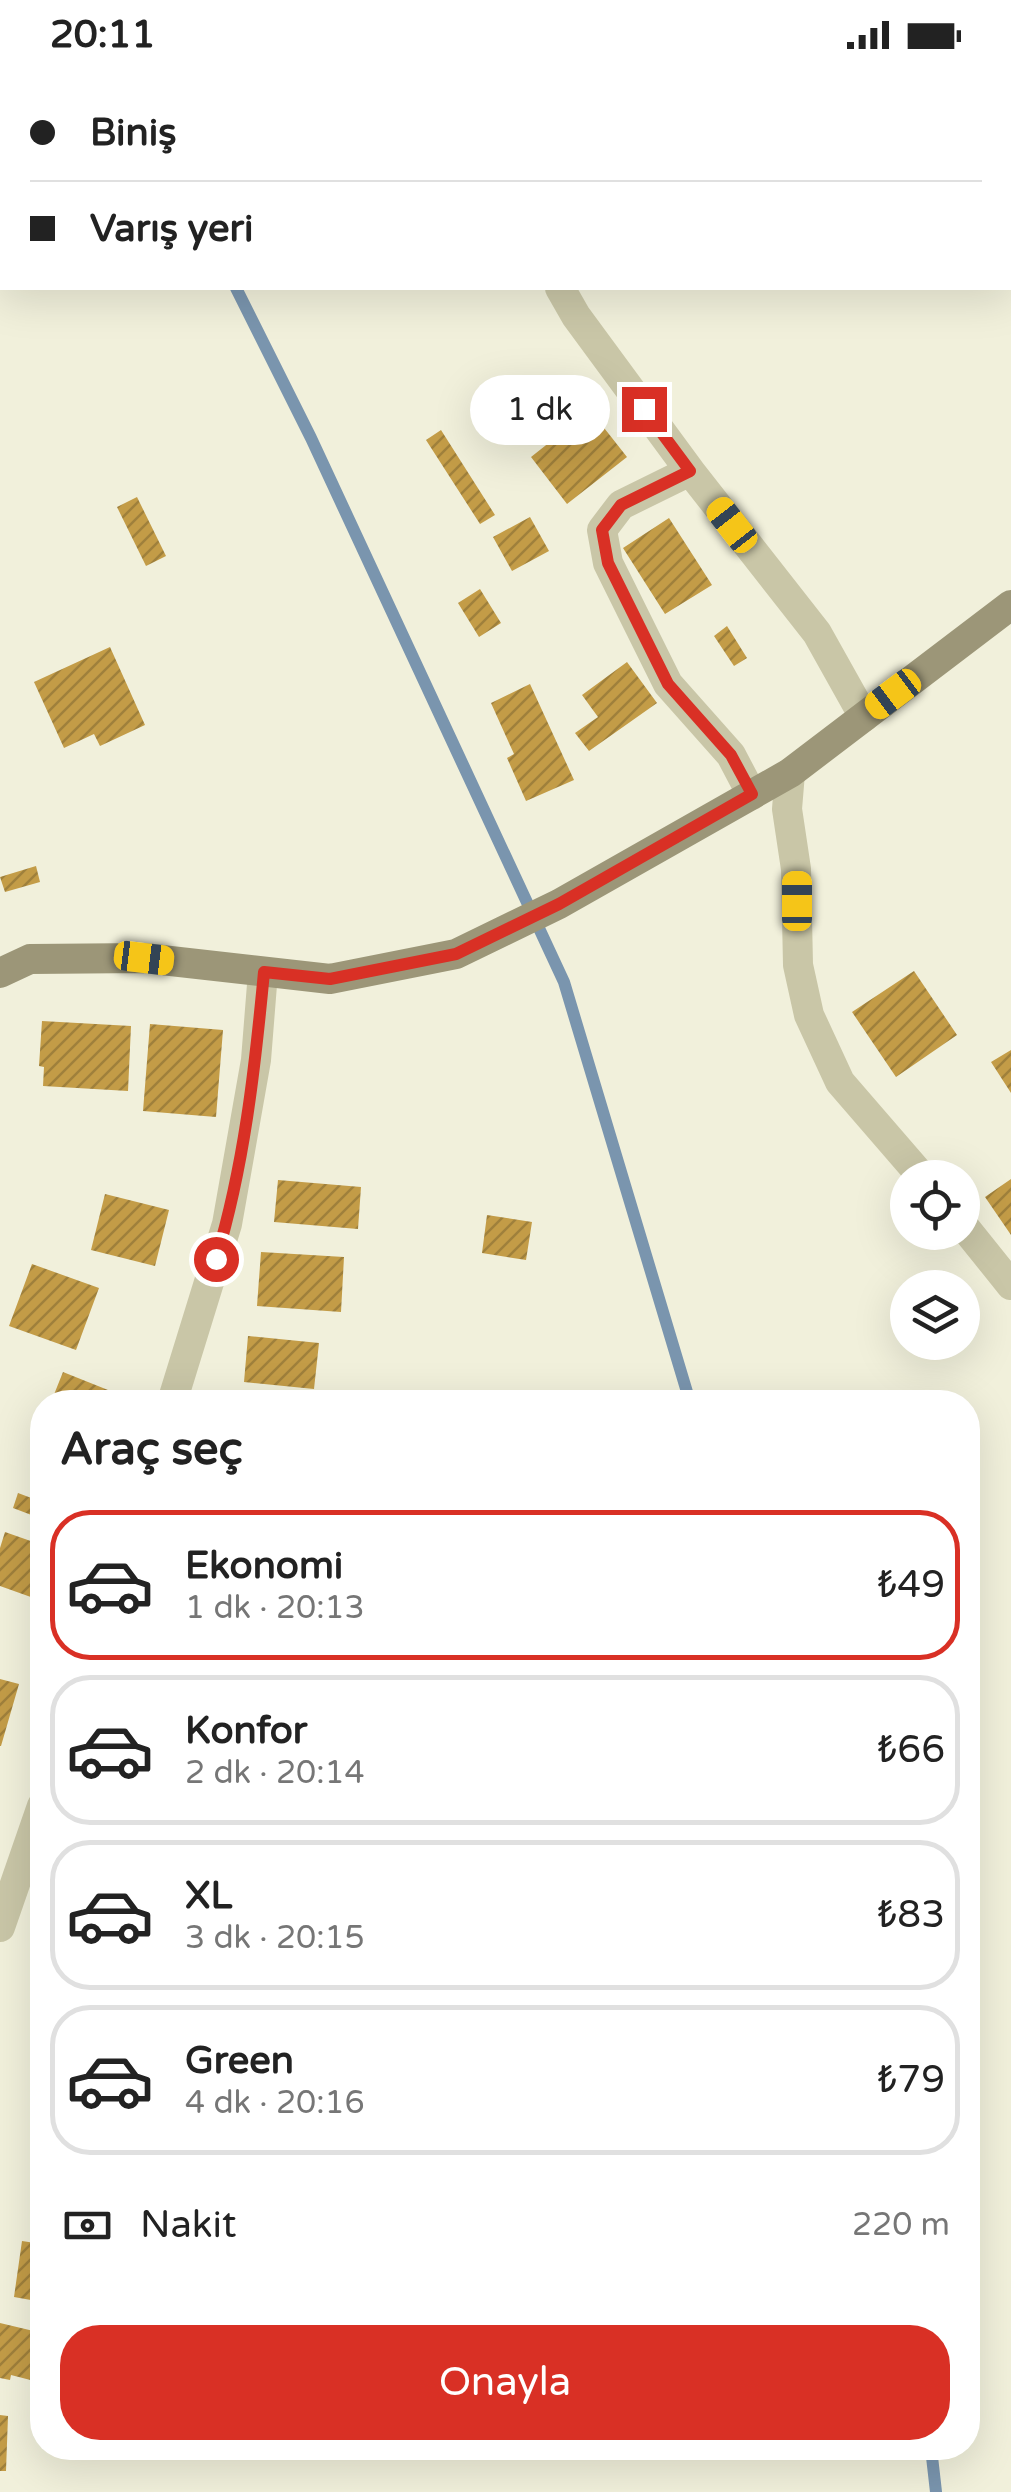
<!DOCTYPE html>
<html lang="tr">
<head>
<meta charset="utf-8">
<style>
	body { margin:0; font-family:"Varela Round",sans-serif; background:#f6f6f6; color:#222; height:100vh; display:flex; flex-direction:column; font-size:38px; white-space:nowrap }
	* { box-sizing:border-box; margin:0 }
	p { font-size:32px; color:#767676 }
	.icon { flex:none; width:55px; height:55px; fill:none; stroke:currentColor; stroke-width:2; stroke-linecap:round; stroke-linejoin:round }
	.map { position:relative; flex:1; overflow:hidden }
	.panel { position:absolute; left:30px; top:1320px; width:950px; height:1070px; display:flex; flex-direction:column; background:#fff; border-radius:40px; box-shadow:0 10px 40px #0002 }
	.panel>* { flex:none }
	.hud { position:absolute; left:0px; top:0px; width:1012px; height:220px; box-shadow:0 10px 40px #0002; display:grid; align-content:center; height:220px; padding:0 30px; background:#fff }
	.fabs { position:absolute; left:890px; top:1090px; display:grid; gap:20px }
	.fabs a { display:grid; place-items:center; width:90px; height:90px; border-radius:50%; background:#fff; box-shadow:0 10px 40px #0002; font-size:50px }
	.end { position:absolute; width:45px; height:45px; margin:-22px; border:12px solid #d93025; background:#fff; box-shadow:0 0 0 5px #fff }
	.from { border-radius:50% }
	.bubble { position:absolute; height:70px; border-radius:35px; background:#fff; box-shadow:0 10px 40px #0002; font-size:32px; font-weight:600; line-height:70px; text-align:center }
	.car { position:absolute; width:30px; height:60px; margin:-30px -15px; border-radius:12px; box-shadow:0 0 8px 2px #0007; background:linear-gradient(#f5c518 24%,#345 0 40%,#f5c518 0 76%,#345 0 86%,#f5c518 0) }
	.hud b { display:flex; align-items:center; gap:35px; height:95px; font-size:38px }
	.hud b+b { border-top:2px solid #e0e0e0 }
	.hud i { width:25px; height:25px; background:#222 }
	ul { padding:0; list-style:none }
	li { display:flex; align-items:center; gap:30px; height:150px; margin:0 20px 15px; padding:0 10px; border:5px solid #e0e0e0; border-radius:40px }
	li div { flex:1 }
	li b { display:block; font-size:38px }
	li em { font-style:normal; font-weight:600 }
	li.current { border-color:#d93025 }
	li>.icon { width:90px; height:90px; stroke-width:1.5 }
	h2 { padding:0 30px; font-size:45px; line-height:120px }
	.pay { display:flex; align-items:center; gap:25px; height:110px; padding:0 30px; font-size:38px }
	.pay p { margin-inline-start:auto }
	.button { display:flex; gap:20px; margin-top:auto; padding:20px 30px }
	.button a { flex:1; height:115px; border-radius:40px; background:#d93025; color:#fff; font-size:40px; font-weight:600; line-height:115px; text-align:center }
	.status { display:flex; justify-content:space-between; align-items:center; height:70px; padding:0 50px; background:#fff; direction:ltr }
	.status svg { height:28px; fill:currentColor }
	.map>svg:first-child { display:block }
</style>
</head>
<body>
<div class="status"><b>20:11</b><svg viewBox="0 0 49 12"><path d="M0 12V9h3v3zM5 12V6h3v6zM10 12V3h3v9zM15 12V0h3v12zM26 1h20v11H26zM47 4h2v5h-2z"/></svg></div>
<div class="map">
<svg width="1011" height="2422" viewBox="0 0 1011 2422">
	<defs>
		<pattern id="building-hatch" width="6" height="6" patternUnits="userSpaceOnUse" patternTransform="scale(2.5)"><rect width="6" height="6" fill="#c39c47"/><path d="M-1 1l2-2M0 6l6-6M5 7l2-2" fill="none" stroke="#9f803b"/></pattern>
	</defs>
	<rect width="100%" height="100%" fill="#f1f0db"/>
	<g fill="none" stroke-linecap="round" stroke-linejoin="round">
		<path stroke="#7a95ae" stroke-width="12" d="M126,0L128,2
			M236,218L311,368L564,912L690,1332
			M931,2378L936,2422"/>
	</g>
	<path fill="url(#building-hatch)" d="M586,335L627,387L567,434L531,387L574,353L570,349Z
		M441,360L495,445L480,454L426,370Z
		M137,427L166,486L146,496L117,437Z
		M530,447L549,481L512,501L493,467Z
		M669,448L712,515L665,544L623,478Z
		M480,519L501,553L479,567L458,533Z
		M727,556L747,588L734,596L714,566Z
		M110,577L145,655L100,676L94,664L64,678L34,612Z
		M627,592L657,633L589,681L575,663L598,647L582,625Z
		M530,614L574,710L526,731L507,688L514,684L491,633Z
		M36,796L40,812L5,822L0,807Z
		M914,901L957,965L896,1007L852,942Z
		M42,951L131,956L128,1021L43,1016L44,997L39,996Z
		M150,954L223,960L216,1047L143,1041Z
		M1011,980V1023L991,992Z
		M1011,1109V1165L985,1127Z
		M278,1110L361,1117L358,1159L274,1152Z
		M105,1124L169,1140L155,1196L91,1180Z
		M487,1145L532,1152L526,1190L482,1183Z
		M261,1182L344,1187L341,1242L257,1236Z
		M32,1194L99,1218L76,1280L9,1256Z
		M248,1266L319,1273L314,1319L244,1312Z
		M63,1302L138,1332H51Z
		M18,1423L42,1432V1449L13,1438Z
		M5,1462L42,1475V1531L0,1516V1478Z
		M0,1609L19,1614L1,1676H0Z
		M22,2171L42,2174V2232L14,2227Z
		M0,2253L42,2263V2313L11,2305L10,2310L0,2308Z
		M0,2345L8,2346L6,2401H0Z"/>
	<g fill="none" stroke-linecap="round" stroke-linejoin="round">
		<path stroke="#c9c6a7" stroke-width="30" d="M448,0L449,2
			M560,218L576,246L690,401L817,563L864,647
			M690,401L621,435L602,460L608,493L668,614L731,685L752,725
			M790,703L787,739L796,799L798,895L809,945L840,1012L923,1108
			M962,1154L1011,1215
			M172,1332L227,1154L256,990L263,902
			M0,1857L42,1736"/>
		<path stroke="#9c9678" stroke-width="30" d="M0,903L30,889L144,888L330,909L456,884L559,834L790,703L1011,535"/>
	</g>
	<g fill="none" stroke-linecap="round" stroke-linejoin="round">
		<path stroke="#d93025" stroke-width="12" d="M216,1189C244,1097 255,998 264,902L330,909L456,884L559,834L752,724L731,685L668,614L608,493L602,460L621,435L690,401L644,339"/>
	</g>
</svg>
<div class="fabs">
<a><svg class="icon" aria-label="locate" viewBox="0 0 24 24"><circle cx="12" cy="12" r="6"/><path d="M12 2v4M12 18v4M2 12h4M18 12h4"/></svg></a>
<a><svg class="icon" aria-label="layers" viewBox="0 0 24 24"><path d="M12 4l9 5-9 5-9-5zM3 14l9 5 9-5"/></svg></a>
</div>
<i class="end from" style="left:216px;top:1189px"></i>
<i class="end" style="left:644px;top:339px"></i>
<div class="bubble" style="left:470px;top:305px;width:140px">1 dk</div>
<i class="car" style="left:732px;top:455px;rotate:322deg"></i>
<i class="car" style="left:893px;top:624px;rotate:233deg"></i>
<i class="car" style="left:797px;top:831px;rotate:0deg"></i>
<i class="car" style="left:144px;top:888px;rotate:97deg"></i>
<div class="hud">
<b><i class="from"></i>Biniş</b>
<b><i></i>Varış yeri</b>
</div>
<section class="panel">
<h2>Araç seç</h2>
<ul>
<li class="current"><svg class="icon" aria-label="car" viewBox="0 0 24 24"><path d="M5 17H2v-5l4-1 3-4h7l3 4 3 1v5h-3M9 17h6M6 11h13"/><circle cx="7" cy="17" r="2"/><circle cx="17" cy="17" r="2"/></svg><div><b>Ekonomi</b><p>1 dk · 20:13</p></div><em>₺49</em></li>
<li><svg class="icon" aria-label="car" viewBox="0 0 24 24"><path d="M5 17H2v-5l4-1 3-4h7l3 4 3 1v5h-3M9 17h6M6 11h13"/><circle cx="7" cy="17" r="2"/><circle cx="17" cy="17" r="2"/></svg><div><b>Konfor</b><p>2 dk · 20:14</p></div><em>₺66</em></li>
<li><svg class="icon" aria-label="car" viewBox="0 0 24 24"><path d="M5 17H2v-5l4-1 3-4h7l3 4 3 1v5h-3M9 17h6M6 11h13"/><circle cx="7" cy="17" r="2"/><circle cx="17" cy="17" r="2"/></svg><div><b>XL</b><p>3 dk · 20:15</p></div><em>₺83</em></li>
<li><svg class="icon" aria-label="car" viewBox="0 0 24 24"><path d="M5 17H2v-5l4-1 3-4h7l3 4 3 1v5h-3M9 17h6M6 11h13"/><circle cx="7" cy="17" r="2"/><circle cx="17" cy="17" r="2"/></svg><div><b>Green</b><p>4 dk · 20:16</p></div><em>₺79</em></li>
</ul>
<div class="pay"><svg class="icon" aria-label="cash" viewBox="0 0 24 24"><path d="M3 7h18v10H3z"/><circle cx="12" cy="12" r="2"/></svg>Nakit<p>220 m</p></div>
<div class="button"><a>Onayla</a></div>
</section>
</div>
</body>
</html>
